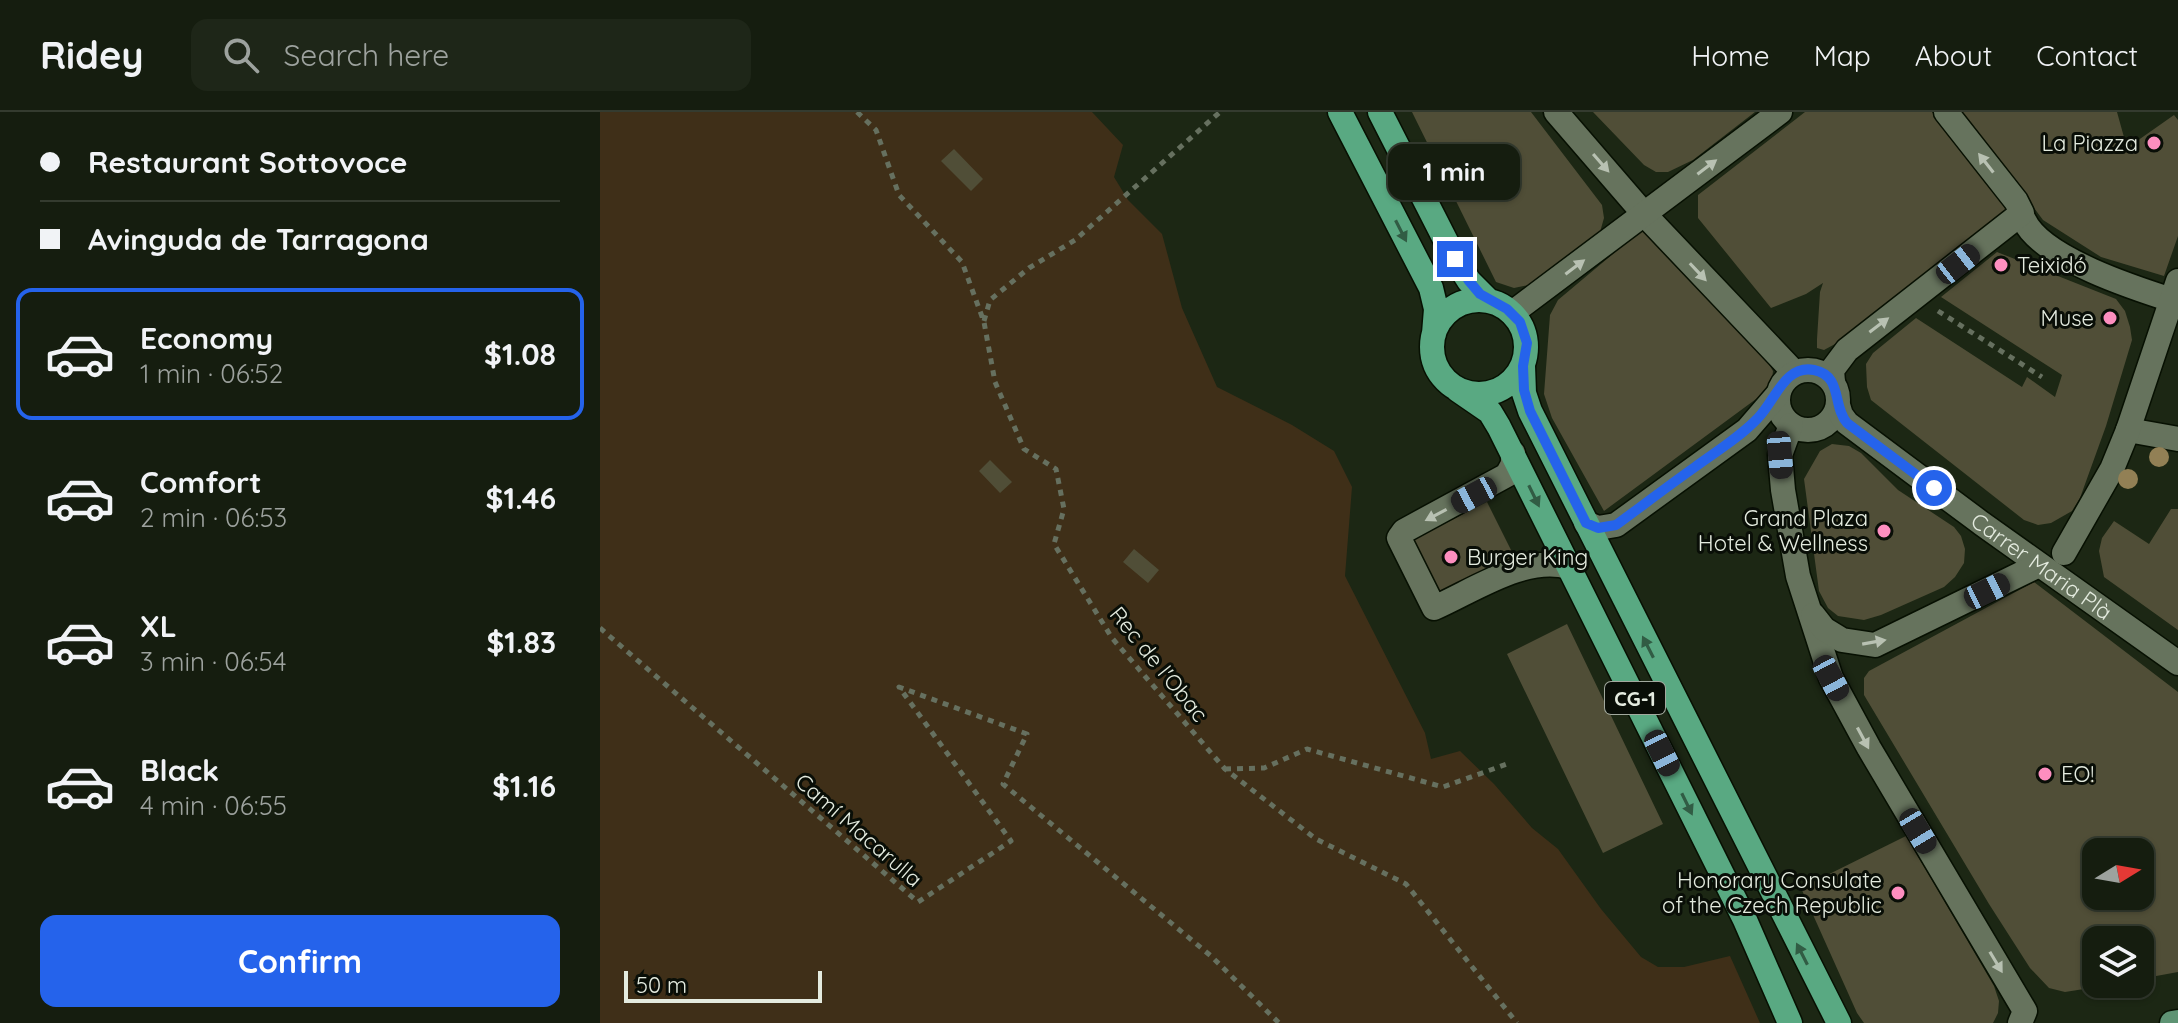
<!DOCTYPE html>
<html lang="en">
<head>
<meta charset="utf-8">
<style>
	body { margin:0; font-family:Quicksand,sans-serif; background:#1e2618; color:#f1f3f6; height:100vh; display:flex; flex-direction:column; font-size:30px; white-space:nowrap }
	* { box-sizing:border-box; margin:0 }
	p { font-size:26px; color:#9da29e }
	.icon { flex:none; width:44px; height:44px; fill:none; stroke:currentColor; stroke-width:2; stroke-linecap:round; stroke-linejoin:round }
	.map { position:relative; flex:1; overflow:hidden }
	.details { display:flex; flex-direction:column; background:#151d0f; width:600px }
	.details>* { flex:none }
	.hud { display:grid; align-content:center; height:176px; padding:0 40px; background:#151d0f }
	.needle { width:52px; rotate:79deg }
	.buttons { position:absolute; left:1482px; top:726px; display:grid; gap:16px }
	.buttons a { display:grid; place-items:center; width:72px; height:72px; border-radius:16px; background:#151d0f; box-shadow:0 2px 6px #0004,0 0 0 2px #343b2f; font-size:40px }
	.scale { position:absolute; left:24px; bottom:20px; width:198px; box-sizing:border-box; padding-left:8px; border:4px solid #e4ebdf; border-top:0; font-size:22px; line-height:28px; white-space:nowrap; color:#e4ebdf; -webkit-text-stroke:6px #090e07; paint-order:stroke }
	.end { position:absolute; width:36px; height:36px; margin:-18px; border:10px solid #2563eb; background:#fff; box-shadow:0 0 0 4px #fff }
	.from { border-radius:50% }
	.bubble { position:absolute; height:56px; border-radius:16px; background:#151d0f; box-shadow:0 2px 6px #0004,0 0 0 2px #343b2f; font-size:26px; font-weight:700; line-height:56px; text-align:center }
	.car { position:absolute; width:24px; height:48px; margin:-24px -12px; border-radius:10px; box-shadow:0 0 6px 2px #0007; background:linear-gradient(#222 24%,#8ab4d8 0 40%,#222 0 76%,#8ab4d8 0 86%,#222 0) }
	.hud b { display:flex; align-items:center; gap:28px; height:76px; font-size:30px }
	.hud b+b { border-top:2px solid #343b2f }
	.hud i { width:20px; height:20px; background:#f1f3f6 }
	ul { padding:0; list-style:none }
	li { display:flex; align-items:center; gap:24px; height:132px; margin:0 16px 12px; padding:0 24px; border:4px solid transparent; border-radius:16px }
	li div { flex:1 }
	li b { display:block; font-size:30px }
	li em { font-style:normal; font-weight:700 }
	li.selected { border-color:#2563eb }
	li>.icon { width:72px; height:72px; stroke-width:1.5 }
	.action { display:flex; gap:16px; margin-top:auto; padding:16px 40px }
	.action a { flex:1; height:92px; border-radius:16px; background:#2563eb; color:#fff; font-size:32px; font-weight:700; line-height:92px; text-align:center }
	header { display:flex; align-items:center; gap:48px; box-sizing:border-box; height:112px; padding:0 40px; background:#151d0f; border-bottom:2px solid #343b2f }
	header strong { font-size:38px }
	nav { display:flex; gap:44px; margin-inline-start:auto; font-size:28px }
	.search { width:560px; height:72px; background:#1e2618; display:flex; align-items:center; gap:20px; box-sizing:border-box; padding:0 28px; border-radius:16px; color:#9da29e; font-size:30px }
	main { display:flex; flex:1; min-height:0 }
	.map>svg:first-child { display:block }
</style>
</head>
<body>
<header>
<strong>Ridey</strong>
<div class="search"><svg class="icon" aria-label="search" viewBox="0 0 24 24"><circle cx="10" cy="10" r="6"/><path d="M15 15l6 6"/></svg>Search here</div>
<nav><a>Home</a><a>Map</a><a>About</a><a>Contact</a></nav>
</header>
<main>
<section class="details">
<div class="hud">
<b><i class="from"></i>Restaurant Sottovoce</b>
<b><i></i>Avinguda de Tarragona</b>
</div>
<ul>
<li class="selected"><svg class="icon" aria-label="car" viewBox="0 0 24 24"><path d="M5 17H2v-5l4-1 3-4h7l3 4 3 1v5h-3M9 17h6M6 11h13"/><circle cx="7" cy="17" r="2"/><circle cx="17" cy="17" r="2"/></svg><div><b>Economy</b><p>1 min · 06:52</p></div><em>$1.08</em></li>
<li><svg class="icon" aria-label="car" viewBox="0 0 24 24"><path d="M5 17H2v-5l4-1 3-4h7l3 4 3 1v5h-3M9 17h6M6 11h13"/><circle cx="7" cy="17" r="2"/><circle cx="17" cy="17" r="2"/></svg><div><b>Comfort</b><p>2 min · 06:53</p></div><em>$1.46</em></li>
<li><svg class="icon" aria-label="car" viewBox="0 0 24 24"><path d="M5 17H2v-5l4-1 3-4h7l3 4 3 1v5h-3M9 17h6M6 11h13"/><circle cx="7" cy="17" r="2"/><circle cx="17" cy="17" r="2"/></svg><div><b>XL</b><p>3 min · 06:54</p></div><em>$1.83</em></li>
<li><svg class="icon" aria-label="car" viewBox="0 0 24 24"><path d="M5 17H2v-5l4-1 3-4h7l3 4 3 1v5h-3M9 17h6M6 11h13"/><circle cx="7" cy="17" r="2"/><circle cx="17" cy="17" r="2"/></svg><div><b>Black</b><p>4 min · 06:55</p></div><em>$1.16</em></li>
</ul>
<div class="action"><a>Confirm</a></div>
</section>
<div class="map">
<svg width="1578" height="911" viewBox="0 0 1578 911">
	<rect width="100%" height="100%" fill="#1c2714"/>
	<path fill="#3f2f18" d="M0,0H492L523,33L514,65L528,88L562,122L582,196L617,275L692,313L734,339L752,375L745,464L825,621L831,647L860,639L894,672L932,716L958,737L1001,797L1041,845L1058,855H1084L1130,844L1160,911H0Z"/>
	<path fill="#504e37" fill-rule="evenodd" d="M812,0H931L1002,93L1004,106L1000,120L929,173L914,176L896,170Z
		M993,0H1155L1093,48L1068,60H1056L1044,53Z
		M1205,0H1332L1411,100L1248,225L1224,238L1217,236V227L1220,180L1223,171L1206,182L1171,196L1098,106V83Z
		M1362,0H1517L1527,36L1574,3L1578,8V124L1564,164L1501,145L1443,108Z
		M354,37L383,67L371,79L341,49Z
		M1045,115L1167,249L1173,259L1171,276L1004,399L952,306L944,282L950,203L958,188Z
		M1397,140L1516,187L1525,199L1530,215L1532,228L1506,314L1480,386L1472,399L1451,411L1438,413L1424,408L1271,288L1267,275L1266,252L1273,241L1316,206L1422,275L1427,265L1455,285L1462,263L1341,185Z
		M1232,332L1249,334L1261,341L1298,378L1354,415L1361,424L1365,437L1364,451L1355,465L1344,475L1281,503L1264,508L1238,504L1228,496L1219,479L1204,367L1220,339Z
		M390,348L412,370L400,381L379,359Z
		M887,390L916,448L838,487L808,430Z
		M1571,397H1578V518L1504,465L1499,439L1502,426L1514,409L1549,432Z
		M534,437L559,458L548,471L523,450Z
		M1434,470L1578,580V860L1540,867V828H1496V872L1503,874L1465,880L1449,876L1430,856L1389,792L1264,583V566L1269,559ZM1496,740H1540V784H1496Z
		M967,512L1063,712L1003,741L907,542Z
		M1306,724L1394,874L1399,889L1398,901L1393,911H1264L1257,901L1201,776Z"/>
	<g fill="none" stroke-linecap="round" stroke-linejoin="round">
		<defs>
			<g id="minor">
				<path d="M956,0L1045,103L1194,260"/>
				<path d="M1424,108C1442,147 1537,177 1578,190"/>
				<path d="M912,201L1180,0"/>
				<circle cx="1208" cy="288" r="30"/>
				<path d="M1233,270L1232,258L1247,238L1422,101L1416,89L1346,0"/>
				<path id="s1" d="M1238,293L1241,303L1247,311L1381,411L1578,551"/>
				<path d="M1191,313L1180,343L1183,378L1198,464L1231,566L1269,636L1425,899L1420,911"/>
				<path d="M1528,318L1578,327"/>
				<path d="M913,341V352L907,363L804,419L799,426L834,496C875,478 924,443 969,455"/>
				<path d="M986,411L998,416L1016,413L1147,318L1178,282"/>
				<path d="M1464,441L1512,357L1528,318L1578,169"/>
				<path d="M1213,503L1224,517L1242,528L1275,533L1439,453"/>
			</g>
			<path id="major" d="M1572,911L1578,910"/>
			<path id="highway" d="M740,0L831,176L836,197L834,222
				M780,0L855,147L869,169L889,189
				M832 235a47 47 0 1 1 94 0a47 47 0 1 1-94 0Z
				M923,254L924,281L930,299L1239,911
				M858,278L890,300L899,315L1145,808L1190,911"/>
		</defs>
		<use href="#minor" stroke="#071002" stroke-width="27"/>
		<use href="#major" stroke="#071002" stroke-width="27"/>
		<use href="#highway" stroke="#071002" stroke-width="27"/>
		<path stroke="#66705f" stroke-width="5" stroke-dasharray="6 6" stroke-linecap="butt" d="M257,0L276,18L299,83L362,150L384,210L395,270L424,337L456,357L464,397L454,432L512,526L625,657L716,727L806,772L917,911
			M1338,199L1442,265
			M384,209L390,188L429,156L475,128L620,0
			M0,516L318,790L411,729L299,575L427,622L403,672L611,844L679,911
			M625,657L664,656L707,637L843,675L907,652"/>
		<use href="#minor" stroke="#66735d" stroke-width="24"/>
		<use href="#major" stroke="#5e9373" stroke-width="24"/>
		<use href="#highway" stroke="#59a982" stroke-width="24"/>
	</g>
	<g fill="#928055">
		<circle cx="1559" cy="345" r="10"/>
		<circle cx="1528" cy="367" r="10"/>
	</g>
	<defs><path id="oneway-solid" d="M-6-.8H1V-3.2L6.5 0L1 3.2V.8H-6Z" transform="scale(2)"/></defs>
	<g fill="#b8c1b2">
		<use href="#oneway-solid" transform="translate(1001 51) rotate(49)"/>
		<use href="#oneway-solid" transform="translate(1386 51) rotate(-128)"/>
		<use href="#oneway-solid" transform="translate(1107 55) rotate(-37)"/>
		<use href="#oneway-solid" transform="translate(975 155) rotate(-37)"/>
		<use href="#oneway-solid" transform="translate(1098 160) rotate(47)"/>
		<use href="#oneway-solid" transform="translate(1279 213) rotate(-37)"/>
		<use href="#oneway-solid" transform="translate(836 403) rotate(152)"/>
		<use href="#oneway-solid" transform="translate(1274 530) rotate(-10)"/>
		<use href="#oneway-solid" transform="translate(1263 626) rotate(62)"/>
		<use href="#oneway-solid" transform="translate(1396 850) rotate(59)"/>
	</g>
	<g fill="#315c44">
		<use href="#oneway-solid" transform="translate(801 119) rotate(63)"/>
		<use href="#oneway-solid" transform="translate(934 384) rotate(64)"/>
		<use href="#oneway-solid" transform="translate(1048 535) rotate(-117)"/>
		<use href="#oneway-solid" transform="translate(1087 692) rotate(64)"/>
		<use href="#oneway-solid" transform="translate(1202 842) rotate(-117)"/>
	</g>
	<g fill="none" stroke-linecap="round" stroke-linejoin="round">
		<path stroke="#2563eb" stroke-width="10" d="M855,147L869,169L880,182L907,197L920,210L927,231L923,254L924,278L930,299L986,411L998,416L1016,413C1042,394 1068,374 1095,355C1117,339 1140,325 1158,306C1175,289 1185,252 1214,258C1243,264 1232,294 1247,311L1334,376"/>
	</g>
	<g fill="#fd8ebf" stroke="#090e07" stroke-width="3">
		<circle cx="1554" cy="31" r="8"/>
		<circle cx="1401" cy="153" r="8"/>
		<circle cx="1510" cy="206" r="8"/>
		<circle cx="1284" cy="419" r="8"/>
		<circle cx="851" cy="445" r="8"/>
		<circle cx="1445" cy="662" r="8"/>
		<circle cx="1298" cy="781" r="8"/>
	</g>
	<g text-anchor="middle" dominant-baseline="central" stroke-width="6" stroke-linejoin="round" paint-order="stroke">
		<rect fill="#090e07" stroke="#a2a99e" stroke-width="2" x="1005" y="570" width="60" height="32" rx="6"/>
		<g font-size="20" font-weight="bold" fill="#e4ebdf">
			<text x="1035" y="586">CG-1</text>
		</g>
		<g font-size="22" fill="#e4ebdf" stroke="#090e07" text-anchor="end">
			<text x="1538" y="31">La Piazza</text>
			<text x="1417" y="153" text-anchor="start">Teixidó</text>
			<text x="1494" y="206">Muse</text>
			<text x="1268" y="406">Grand Plaza<tspan x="1268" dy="25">Hotel &amp; Wellness</tspan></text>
			<text x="867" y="445" text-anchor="start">Burger King</text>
			<text x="1461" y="662" text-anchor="start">EO!</text>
			<text x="1282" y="768">Honorary Consulate<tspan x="1282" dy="25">of the Czech Republic</tspan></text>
		</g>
		<g font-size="22" fill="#e4ebdf" stroke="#090e07">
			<text stroke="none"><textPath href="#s1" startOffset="262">Carrer Maria Plà</textPath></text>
			<text transform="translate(559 552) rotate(51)">Rec de l'Obac</text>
			<text transform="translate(259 718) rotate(41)">Camí Macarulla</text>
		</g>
	</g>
</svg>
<div class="buttons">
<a><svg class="needle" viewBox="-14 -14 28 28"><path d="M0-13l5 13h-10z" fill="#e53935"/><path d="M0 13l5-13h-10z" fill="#9da29e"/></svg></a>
<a><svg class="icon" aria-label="layers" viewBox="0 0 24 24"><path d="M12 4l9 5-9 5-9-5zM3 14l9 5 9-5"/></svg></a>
</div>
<div class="scale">50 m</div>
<i class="end from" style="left:1334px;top:376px"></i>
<i class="end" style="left:855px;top:147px"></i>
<div class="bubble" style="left:788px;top:32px;width:132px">1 min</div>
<i class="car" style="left:1358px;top:152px;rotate:52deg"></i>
<i class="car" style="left:1180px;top:343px;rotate:175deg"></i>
<i class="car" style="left:874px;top:383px;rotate:242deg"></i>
<i class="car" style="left:1387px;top:479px;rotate:64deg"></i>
<i class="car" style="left:1231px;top:566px;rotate:152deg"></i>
<i class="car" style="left:1062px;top:641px;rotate:154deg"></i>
<i class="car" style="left:1318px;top:719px;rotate:149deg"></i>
</div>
</main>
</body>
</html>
